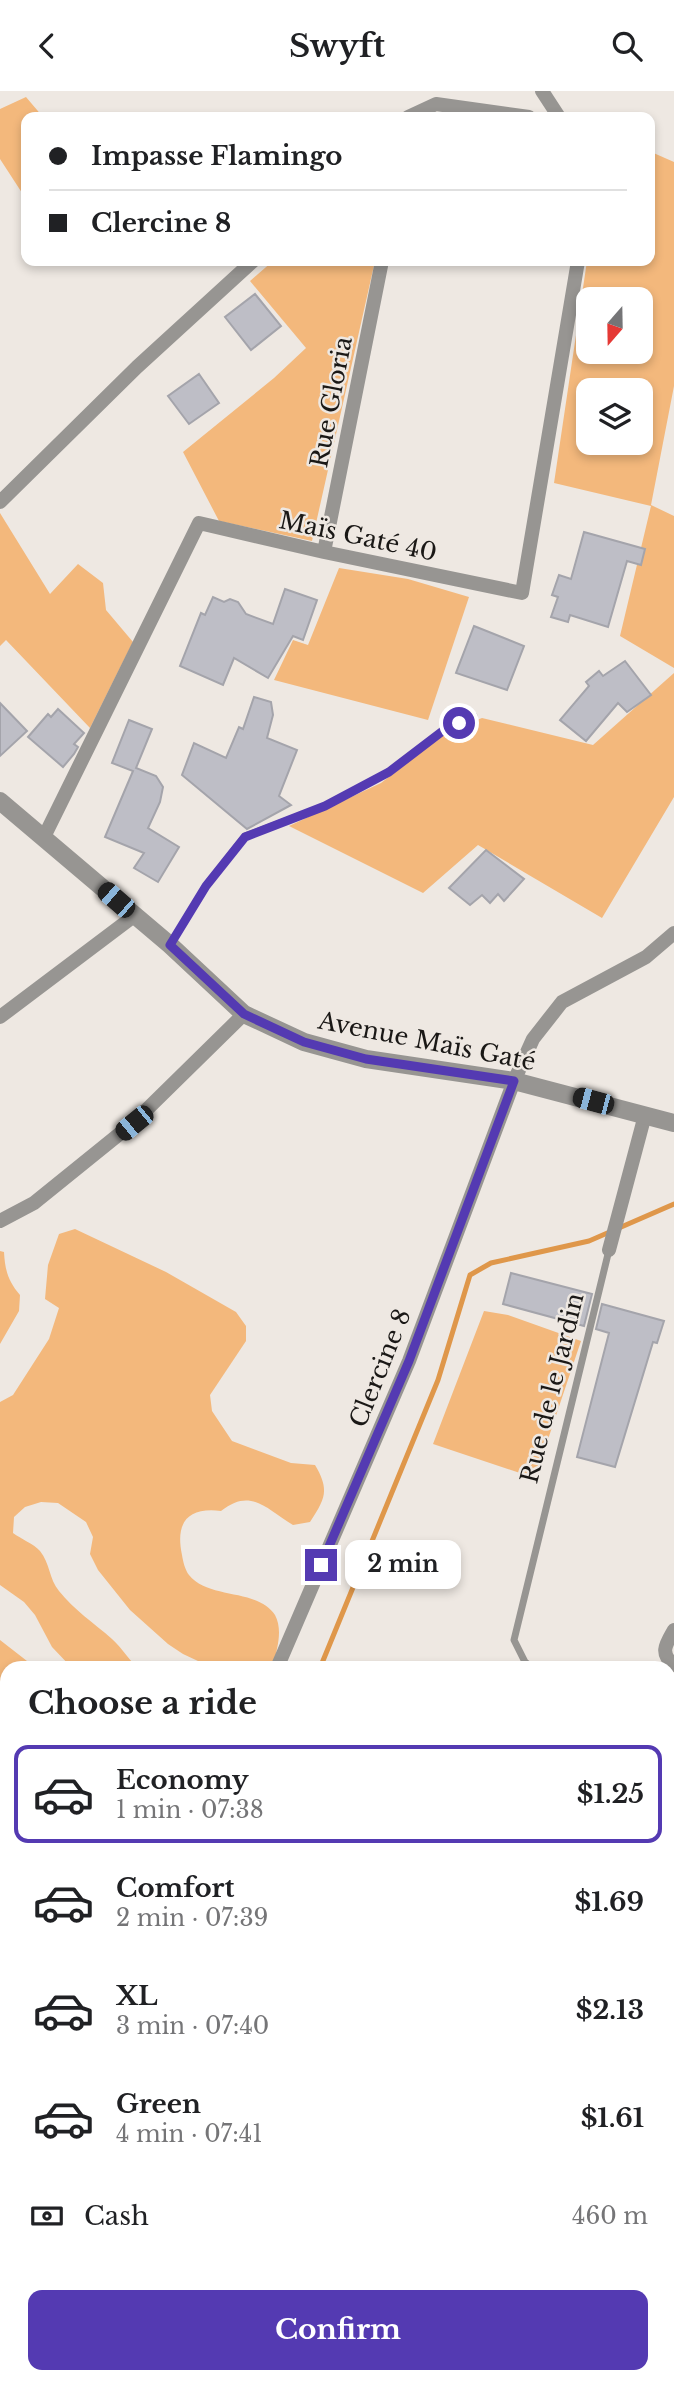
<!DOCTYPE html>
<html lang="en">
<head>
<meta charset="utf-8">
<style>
	body { margin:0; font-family:"Libre Baskerville",serif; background:#f6f6f6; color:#202124; height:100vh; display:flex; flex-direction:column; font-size:26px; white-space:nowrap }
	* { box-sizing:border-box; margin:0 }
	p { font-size:23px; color:#757577 }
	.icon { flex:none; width:38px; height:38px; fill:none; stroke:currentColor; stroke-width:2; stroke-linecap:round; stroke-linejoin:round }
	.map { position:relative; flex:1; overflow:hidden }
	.panel { position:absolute; left:0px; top:1570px; width:676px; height:723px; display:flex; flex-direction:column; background:#fff; border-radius:21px 21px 0 0; box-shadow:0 4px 10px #0003 }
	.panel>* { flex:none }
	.hud { position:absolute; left:21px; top:21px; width:634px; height:154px; border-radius:14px; box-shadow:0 4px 10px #0003; display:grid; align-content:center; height:154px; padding:0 28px; background:#fff }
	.needle { width:46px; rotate:200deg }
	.buttons { position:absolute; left:576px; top:196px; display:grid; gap:14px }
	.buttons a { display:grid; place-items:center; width:77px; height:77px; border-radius:14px; background:#fff; box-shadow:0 4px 10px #0003; font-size:35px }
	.end { position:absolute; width:32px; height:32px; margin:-16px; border:9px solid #543ab2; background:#fff; box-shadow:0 0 0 4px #fff }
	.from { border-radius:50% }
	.bubble { position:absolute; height:49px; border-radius:14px; background:#fff; box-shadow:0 4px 10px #0003; font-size:23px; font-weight:800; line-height:49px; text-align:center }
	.car { position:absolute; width:21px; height:42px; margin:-21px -10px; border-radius:9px; box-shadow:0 0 5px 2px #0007; background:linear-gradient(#222 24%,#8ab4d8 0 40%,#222 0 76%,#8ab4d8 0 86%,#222 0) }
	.hud b { display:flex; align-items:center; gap:24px; height:66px; font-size:26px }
	.hud b+b { border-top:2px solid #e0e0e0 }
	.hud i { width:18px; height:18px; background:#202124 }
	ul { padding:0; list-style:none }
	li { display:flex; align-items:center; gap:21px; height:98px; margin:0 14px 10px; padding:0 14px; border:4px solid transparent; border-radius:14px }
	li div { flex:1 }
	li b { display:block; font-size:26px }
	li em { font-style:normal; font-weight:800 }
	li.current { border-color:#543ab2 }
	li>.icon { width:63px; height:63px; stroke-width:1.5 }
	h2 { padding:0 28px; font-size:32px; line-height:84px }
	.pay { display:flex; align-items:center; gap:18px; height:77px; padding:0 28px; font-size:26px }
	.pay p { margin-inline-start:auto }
	.cta { display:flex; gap:14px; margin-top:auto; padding:14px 28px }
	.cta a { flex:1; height:80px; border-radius:14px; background:#543ab2; color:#fff; font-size:28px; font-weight:800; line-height:80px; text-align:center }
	header { display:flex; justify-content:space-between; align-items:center; height:91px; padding:0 28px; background:#fff; font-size:32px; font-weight:800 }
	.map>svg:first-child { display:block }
</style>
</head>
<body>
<header><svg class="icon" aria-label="back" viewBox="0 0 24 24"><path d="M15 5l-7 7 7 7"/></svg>Swyft<svg class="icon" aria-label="search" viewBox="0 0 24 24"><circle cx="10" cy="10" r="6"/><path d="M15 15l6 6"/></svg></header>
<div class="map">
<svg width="674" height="2292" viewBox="0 0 674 2292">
	<rect width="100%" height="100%" fill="#eee8e2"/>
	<path fill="#f3b87c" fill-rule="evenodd" d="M26,6L43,26H26V108L0,68V18Z
		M649,60L674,71V295L651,414L674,425V577L620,545L651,415L554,392L587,170H649ZM588,208H640V261H588ZM588,299H640V352H588Z
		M273,170H375L312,450L219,430L183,361L274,287L306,257L250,190Z
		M0,422L50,503L78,473L103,492L106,519L133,551L90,637L6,549L0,555Z
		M339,477L408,488L469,506L428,629L274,589L293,549L308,554Z
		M674,582V706L602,827L478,754L423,802L289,735L381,692L447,641L482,627L593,654Z
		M75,1138L166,1181L236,1221L246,1235V1250L210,1304L212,1320L232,1350L291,1372L315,1374C330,1399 325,1408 310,1431L293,1434C266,1418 251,1396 221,1420C188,1416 175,1431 182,1464C183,1470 185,1479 189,1484C209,1509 258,1497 275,1524C283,1539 277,1557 274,1572L263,1577H205L198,1570L183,1563L168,1553L130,1519L98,1479L90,1463L93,1446L86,1431L58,1412L41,1411L25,1416L14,1426L13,1442C21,1448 34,1453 40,1460C50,1472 49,1488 59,1500C74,1519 94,1532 112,1548C122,1557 128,1568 138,1577H72L52,1556L35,1524L24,1511L0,1494V1311L13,1304L49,1248L59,1217L45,1208L48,1174L59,1143Z
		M0,1160L4,1161C5,1179 8,1190 20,1204L19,1220L0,1253Z
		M484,1220L508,1224L581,1250L535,1387L433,1353Z
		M0,1549L36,1577H7V1591L0,1593Z"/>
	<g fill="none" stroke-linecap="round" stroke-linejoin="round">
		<path stroke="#df974a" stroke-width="5" d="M320,1577L438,1289L470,1184L491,1172L589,1150L674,1113
			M0,2027L7,2025"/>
	</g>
	<path fill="#bebec6" stroke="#a4a4ab" stroke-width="2" d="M255,203L281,235L251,259L225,226Z
		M199,283L219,312L189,333L168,305Z
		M584,441L645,458L641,474L627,470L608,536L570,524L568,531L551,526L558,506L552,504L559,484L571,488Z
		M285,498L317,509L303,549L293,545L268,587L234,567L223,594L180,575L201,522L205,524L213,506L224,511L230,508L238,511L246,523L273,533Z
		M474,535L524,555L507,599L456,582Z
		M625,570L651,604L627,621L618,612L586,650L560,629L589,595L586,591L599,580L603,585Z
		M254,606L271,611L273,624L267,647L297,659L279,705L291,714L247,738L182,684L194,652L226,667L239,636L243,638Z
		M0,612L27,640L0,665Z
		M58,618L84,642L74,653L78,656L74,663L63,676L28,646L48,623L51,626Z
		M129,629L152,638L136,677L156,685L163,696L160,711L148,737L179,756L158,791L134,777L144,762L105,746L133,680L112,672Z
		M486,759L524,788L504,810L498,803L490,812L482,804L470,814L449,797Z
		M511,1182L592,1203L584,1235L503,1213Z
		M602,1213L664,1230L657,1252L653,1251L615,1376L577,1366L609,1242L596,1238Z"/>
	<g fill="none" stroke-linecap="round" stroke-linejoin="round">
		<path stroke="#979592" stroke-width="7" d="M170,854L206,795L245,745L325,715L389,681L444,639L474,625
			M533,1577L525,1571L514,1549L609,1159"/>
		<path stroke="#979592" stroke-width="14" d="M542,0L559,26
			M408,26L436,13L529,26
			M0,411L137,276L253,170
			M324,461L382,170
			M43,748L199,432L324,461L522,502L578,170
			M0,926L134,825
			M0,1130L34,1112L133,1032L244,923
			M609,1159L645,1024
			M674,1539C666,1553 659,1562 674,1574
			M277,1577L409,1270L514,990L533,948L562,911L646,866L674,842
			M7,1841L4,1844L7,1894
			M668,1879L674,1871
			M668,1896L674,1901
			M0,2012L7,2009
			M7,2106L5,2142L7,2147
			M668,2169L674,2168
			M668,2281L674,2280
			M84,2286V2292
			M208,2286L209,2292
			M392,2286L561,2288L598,2286
			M0,2287L7,2284"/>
		<path stroke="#979592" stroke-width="18" d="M0,710L170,854L244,923L304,951L366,968L514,990L674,1032"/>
	</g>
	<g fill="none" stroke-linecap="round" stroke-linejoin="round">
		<path stroke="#543ab2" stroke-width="9" d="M321,1474L409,1270L514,990L366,968L304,951L244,923L170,854L206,795L245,746L325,715L389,681L444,639L459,632"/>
	</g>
	<g text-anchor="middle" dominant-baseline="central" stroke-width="5" stroke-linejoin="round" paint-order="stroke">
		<g font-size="24" fill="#1a1816" stroke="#eee8e2">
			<text transform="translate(331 311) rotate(-79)">Rue Gloria</text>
			<text transform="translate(358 445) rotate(12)">Maïs Gaté 40</text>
			<text transform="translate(427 950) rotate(11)">Avenue Maïs Gaté</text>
			<text transform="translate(380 1277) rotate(-68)">Clercine 8</text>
			<text transform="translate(552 1297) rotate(-76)">Rue de le Jardin</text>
		</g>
	</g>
</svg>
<div class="buttons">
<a><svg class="needle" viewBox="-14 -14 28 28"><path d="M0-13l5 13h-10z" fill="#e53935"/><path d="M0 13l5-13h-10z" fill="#757577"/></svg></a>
<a><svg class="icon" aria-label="layers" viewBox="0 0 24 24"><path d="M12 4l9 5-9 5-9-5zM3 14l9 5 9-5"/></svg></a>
</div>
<i class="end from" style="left:459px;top:632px"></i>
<i class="end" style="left:321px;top:1474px"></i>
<div class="bubble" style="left:345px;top:1449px;width:116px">2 min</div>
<i class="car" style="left:116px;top:809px;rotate:311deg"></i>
<i class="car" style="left:593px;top:1010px;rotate:285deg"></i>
<i class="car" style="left:134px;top:1032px;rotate:231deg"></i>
<div class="hud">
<b><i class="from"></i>Impasse Flamingo</b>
<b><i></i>Clercine 8</b>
</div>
<section class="panel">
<h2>Choose a ride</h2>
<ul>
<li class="current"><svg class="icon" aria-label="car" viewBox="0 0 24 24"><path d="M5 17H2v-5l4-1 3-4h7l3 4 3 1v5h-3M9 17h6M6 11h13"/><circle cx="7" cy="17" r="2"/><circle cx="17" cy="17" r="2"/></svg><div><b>Economy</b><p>1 min · 07:38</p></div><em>$1.25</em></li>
<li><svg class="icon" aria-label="car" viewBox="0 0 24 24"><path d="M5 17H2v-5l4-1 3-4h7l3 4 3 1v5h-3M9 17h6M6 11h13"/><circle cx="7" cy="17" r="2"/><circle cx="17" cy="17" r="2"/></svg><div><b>Comfort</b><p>2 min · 07:39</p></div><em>$1.69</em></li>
<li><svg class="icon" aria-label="car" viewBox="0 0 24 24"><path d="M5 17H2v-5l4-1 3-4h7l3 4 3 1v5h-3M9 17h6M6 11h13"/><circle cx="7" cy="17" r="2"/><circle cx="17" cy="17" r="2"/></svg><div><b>XL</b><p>3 min · 07:40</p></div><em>$2.13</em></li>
<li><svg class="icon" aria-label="car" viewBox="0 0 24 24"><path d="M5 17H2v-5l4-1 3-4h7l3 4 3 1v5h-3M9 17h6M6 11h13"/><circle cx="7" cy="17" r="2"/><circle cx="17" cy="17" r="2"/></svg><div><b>Green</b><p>4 min · 07:41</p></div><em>$1.61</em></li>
</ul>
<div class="pay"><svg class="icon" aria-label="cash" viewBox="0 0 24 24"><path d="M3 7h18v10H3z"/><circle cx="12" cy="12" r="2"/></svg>Cash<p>460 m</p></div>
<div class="cta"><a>Confirm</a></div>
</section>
</div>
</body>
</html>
